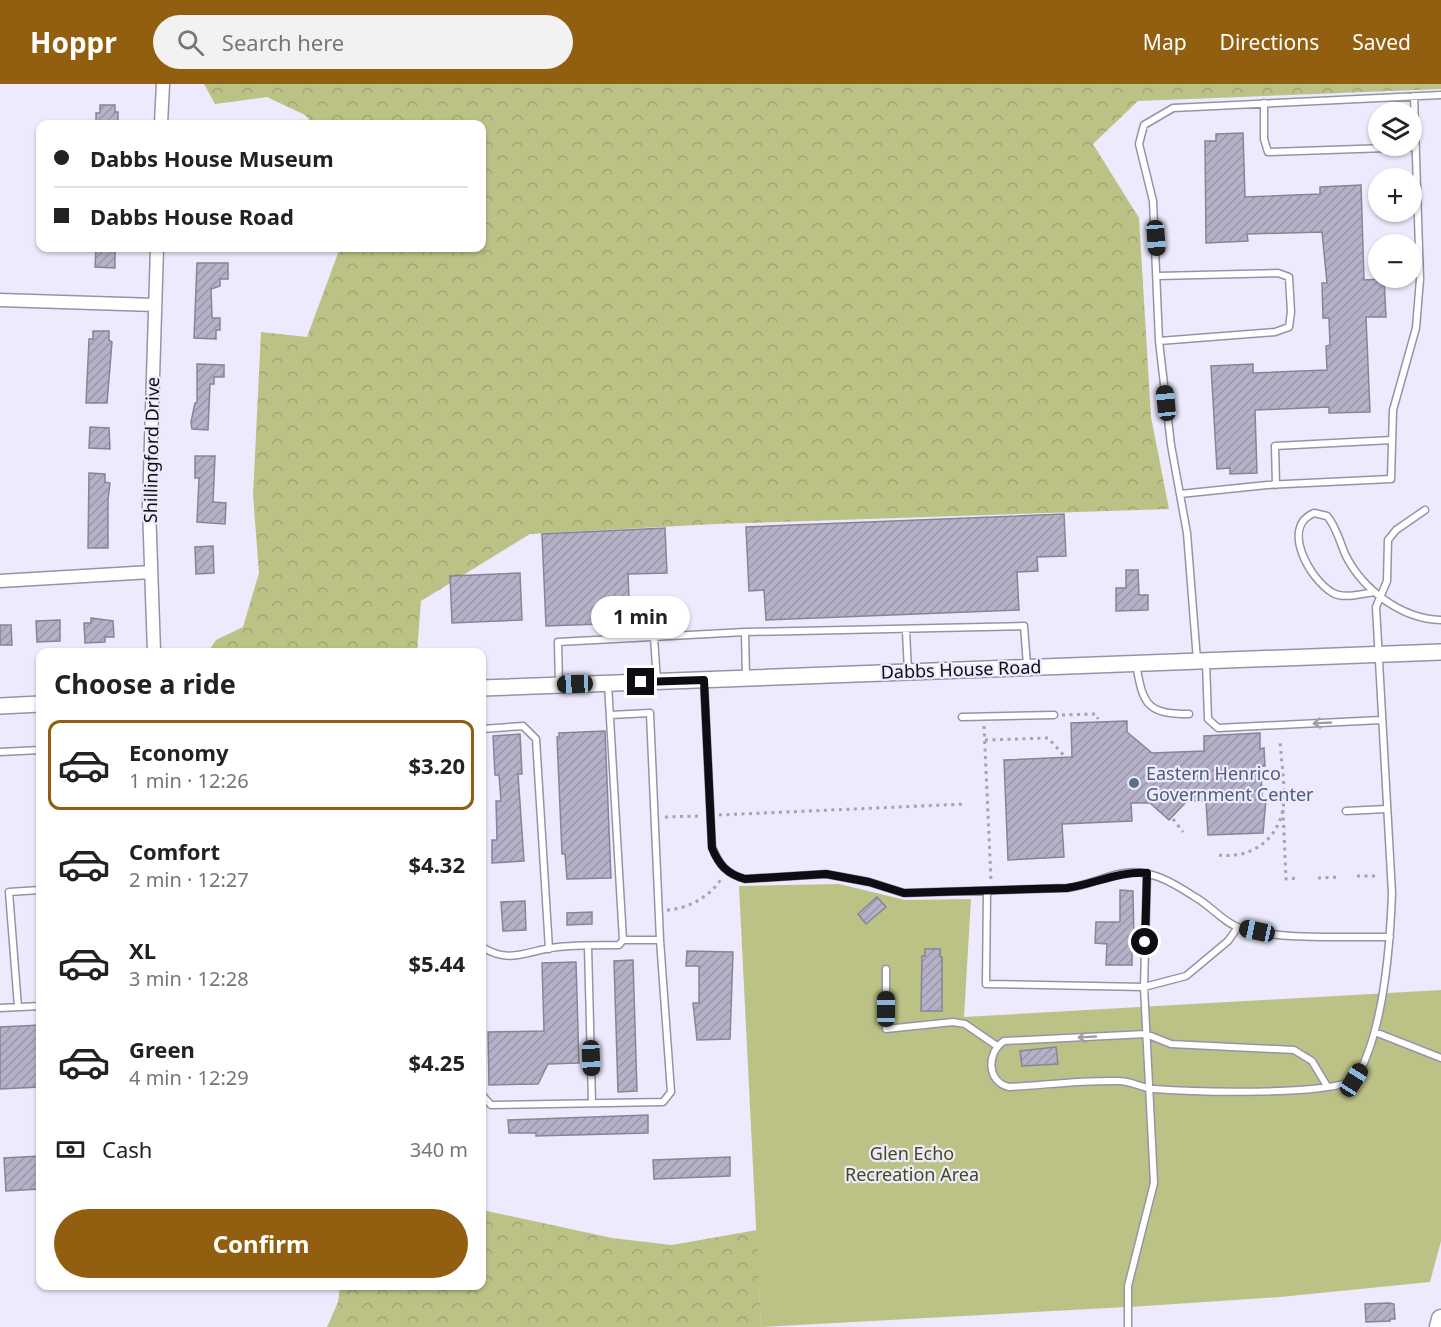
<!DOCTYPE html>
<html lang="en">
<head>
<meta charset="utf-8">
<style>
	body { margin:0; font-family:"Noto Sans",sans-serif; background:#f2f2f2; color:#222; height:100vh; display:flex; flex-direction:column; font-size:22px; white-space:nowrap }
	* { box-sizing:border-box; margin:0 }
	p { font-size:20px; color:#767676 }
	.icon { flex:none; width:33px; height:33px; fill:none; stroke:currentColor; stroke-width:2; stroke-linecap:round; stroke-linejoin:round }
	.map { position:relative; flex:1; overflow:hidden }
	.panel { position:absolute; left:36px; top:564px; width:450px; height:642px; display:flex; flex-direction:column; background:#fff; border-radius:12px; box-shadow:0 2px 4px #0004 }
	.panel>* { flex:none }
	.top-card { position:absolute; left:36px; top:36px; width:450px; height:132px; border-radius:12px; box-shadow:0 2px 4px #0004; display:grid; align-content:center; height:132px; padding:0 18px; background:#fff }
	.tools { position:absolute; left:1368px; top:18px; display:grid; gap:12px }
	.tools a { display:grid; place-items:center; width:54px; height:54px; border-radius:50%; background:#fff; box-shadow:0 2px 4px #0004; font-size:30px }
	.end { position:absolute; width:27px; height:27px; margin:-14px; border:8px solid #0e0d14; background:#fff; box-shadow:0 0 0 3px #fff }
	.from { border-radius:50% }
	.bubble { position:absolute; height:42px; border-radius:21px; background:#fff; box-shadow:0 2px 4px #0004; font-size:20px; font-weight:700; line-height:42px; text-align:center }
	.car { position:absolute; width:18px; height:36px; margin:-18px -9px; border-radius:8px; box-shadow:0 0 4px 2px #0007; background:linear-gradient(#222 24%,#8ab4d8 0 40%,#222 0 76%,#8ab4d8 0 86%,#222 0) }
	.top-card b { display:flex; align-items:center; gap:21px; height:57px; font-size:22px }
	.top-card b+b { border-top:2px solid #e0e0e0 }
	.top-card i { width:15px; height:15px; background:#222 }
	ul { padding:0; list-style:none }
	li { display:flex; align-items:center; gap:18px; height:90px; margin:0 12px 9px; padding:0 6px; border:3px solid transparent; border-radius:12px }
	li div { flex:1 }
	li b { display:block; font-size:22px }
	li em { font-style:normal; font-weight:700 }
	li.selected { border-color:#925f11 }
	li>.icon { width:54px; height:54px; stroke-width:1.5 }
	h2 { padding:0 18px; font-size:27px; line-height:72px }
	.pay { display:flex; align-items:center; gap:15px; height:66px; padding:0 18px; font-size:22px }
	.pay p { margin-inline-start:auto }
	.button { display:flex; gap:12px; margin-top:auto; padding:12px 18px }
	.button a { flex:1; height:69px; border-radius:36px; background:#925f11; color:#fff; font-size:24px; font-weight:700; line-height:69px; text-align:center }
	header { display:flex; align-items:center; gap:36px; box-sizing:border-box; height:84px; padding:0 30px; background:#925f11; color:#fff }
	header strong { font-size:28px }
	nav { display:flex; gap:33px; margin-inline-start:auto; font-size:21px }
	.search { width:420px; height:54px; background:#f2f2f2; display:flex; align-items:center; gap:15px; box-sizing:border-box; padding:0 21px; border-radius:33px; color:#767676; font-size:22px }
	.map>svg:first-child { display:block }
</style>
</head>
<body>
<header>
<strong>Hoppr</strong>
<div class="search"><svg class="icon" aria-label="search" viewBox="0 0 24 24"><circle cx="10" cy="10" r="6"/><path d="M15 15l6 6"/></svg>Search here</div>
<nav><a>Map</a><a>Directions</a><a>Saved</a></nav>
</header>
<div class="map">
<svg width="1441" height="1243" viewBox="0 0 1441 1243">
	<defs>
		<pattern id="forest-crowns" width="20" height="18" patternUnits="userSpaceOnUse" patternTransform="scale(1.5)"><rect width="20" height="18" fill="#bcc286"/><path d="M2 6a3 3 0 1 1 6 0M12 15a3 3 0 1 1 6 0" fill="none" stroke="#a0a673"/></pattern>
		<pattern id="building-hatch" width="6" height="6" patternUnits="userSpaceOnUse" patternTransform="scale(1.5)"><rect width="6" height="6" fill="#b5b1c7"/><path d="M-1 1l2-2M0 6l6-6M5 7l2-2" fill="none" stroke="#9a97aa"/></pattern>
	</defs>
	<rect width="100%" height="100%" fill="#eceafc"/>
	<path fill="#bcc286" d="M839,800L905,816L971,815L964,933L1441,906V1157L1430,1198L1280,1213L1145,1222L761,1243L739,802Z"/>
	<path fill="url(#forest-crowns)" d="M204,0H1441V5L1138,17L1093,60L1139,134L1151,333L1169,425L716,440L530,450L421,517L417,568H208L216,556L243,543L259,489L253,411L261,248L307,253L340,164H482V40H313L305,31L267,13L215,20Z
		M482,1126L612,1154L672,1161L757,1146L761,1243H327L338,1218L340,1202H482Z"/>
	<path fill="url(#building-hatch)" stroke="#878498" stroke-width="1.5" d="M100,21H115V28H118V40H96V29H100Z
		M1243,49L1245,113L1320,110V103L1361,101L1364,196L1384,195L1386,233H1366L1370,328L1329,329V323L1255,326L1257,389L1230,390V384L1217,385L1211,282L1253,280V289L1327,286L1326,262L1330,261L1329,234H1323L1322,199H1327L1322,148L1247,150L1248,157L1206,159L1205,57H1216V50Z
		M96,164H115V184L95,183Z
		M197,179H228V195H220V202L211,205L212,234H220V246H216V255L194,254Z
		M93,247H109V256L112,258L107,319H86L89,255H93Z
		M197,280L224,281V293H214V300H210L208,346L192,345L191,338L195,319H197Z
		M90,343L109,344L110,365L89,364Z
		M195,372H215L213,418L226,419L225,440L197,438L199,394H195Z
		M89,389L105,390V398L110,399L108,415V464H88Z
		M1064,430L1066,472L1037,473L1038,487L1017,488L1019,526L766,536L764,506L749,507L746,443Z
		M665,444L667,489L628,490L630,539L546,542L542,450Z
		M213,462L214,489L196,490L195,463Z
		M1126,486H1138L1139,511H1148V526L1116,527V504H1126Z
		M520,489L522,536L452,539L450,492Z
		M91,534L113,537L114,553H105V558L85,559L84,539H91Z
		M60,536V557L37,558L36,537Z
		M0,541H11L12,561H0Z
		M1127,637V648L1152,669L1204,667V652L1260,649V665L1264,664L1265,682H1261L1262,715H1266L1263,749L1208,751L1206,717H1187L1169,736L1150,719H1131L1132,737L1062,740L1064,773L1008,776L1004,676L1072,673L1071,639Z
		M605,647L611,794L567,795L565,770H562L557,653H559V649Z
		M520,650L522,690H518L524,777L492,779V756H497L496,717H501L499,691H495L493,652Z
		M1120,806L1133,807L1134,862H1132V881H1106L1107,860L1095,859L1096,838H1120Z
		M877,813L886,823L866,840L858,830Z
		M525,817L526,846L503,847L501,818Z
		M592,828V840L567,841V829Z
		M925,865H940V873H942V927H921L922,872H925Z
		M687,867L733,868L730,955L697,956L693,919H699V882H686Z
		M633,876L637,1007L618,1008L614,877Z
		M576,878L579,979L548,980L538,1000L489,1001L488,948L544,947L542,879Z
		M40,941V1003L0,1005V943Z
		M1056,963L1058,980L1022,982L1020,967Z
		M648,1031V1049L536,1052V1049H509L508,1036Z
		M40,1072V1105L6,1107L4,1074Z
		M730,1073V1092L654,1095L653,1076Z
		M1389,1219L1394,1220L1395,1235H1390V1237L1366,1238L1365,1220Z"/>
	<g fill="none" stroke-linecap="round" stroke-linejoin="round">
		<defs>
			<path id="service" d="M1264,19V55L1268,68L1416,63
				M1158,192L1278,189L1289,193L1291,228L1289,243L1275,248L1159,257
				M1276,401L1275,362L1392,356
				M1180,410L1267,401L1391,395L1393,326L1416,244L1420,195L1414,12
				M1374,508C1362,510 1344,515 1333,509C1310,496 1280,443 1314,429L1327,432C1336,442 1340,458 1345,470C1362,505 1401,535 1441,536
				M906,547L908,587
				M654,553L657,597
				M1197,576L1187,449L1171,361L1159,257L1153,117L1139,60L1144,41L1173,24L1441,11
				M1206,578L1208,635L1218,644L1381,636
				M1136,580C1143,620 1146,630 1189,630
				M746,594L745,548L1024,542L1027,581
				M704,598L712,763C719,781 727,790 745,795L826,790L869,798L904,809L1067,804C1085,802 1101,794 1119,790C1148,783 1172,798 1195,813C1210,821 1224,839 1240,844C1288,857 1341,852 1390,853
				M559,601L558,558L745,548
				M610,631L650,629L660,856H623
				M962,633L1054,631
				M482,645L523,642L536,655L549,865
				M0,668L40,666
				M1346,727L1386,725
				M1147,789L1144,903L1186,892L1228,857L1238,843
				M987,807L986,900L1144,903L1154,1099L1128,1202V1243
				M588,862L592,1019
				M482,863C511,881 527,866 558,863C578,861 599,861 619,861L623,856L608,600
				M886,885V945L953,938L965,940L997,962
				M18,923L9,808L40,806
				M0,924L40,922
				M1375,948L1441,974
				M1327,1002L1312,977L1294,966L1171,960L1146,950L1004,957C986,969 987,998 1009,1003C1045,1001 1082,996 1119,997C1131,997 1142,1004 1154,1005C1194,1008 1322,1012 1355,996C1384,949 1390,864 1392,809L1376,523L1387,497L1388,456L1396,446L1425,426
				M482,1011L491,1021L663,1018L671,1008L660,856"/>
			<path id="minor" d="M161,40L163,0
				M0,216L155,221
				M0,497L151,488
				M154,568L149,423L157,164"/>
			<path id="tertiary" d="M482,604L1441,568
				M0,622L40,620"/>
			<path id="primary" d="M1439,1243L1441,1235"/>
		</defs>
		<use href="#service" stroke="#9693a7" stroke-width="9"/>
		<use href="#minor" stroke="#9693a7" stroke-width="15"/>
		<use href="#tertiary" stroke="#9693a7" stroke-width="18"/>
		<use href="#primary" stroke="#9693a7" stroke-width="21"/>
		<path stroke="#a4a3b1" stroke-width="3" stroke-dasharray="3 4.5" stroke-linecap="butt" d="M1062,631L1096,630L1098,635
			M984,642L991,796
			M985,656L1048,654L1068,676
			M1283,726L1286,795L1299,794
			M719,731L966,720
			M665,733L700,732
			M1173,735L1183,748
			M1219,771C1250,775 1277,757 1283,725C1286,704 1281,677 1280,655
			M1357,792H1377
			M1318,794L1339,793
			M667,826C687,825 710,813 721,795"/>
		<use href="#service" stroke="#fff" stroke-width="6"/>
		<use href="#minor" stroke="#fff" stroke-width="12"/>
		<use href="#tertiary" stroke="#fff" stroke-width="15"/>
		<use href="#primary" stroke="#fff" stroke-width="18"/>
	</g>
	<defs><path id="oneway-shaft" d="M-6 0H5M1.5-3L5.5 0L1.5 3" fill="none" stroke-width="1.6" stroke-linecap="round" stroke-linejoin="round" transform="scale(1.5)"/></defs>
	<g stroke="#9f9ea1">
		<use href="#oneway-shaft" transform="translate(1322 639) rotate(177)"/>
		<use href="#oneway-shaft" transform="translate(1087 953) rotate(177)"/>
	</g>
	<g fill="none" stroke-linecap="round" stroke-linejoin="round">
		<path stroke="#0e0d14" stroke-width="8" d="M641,598L704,596L712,764C719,781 727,790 745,795L826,790L869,798L904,809L1067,804C1095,800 1118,787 1147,789L1145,858"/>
	</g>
	<circle fill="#5c6f8a" stroke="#eceafc" stroke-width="2" cx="1134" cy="699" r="6"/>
	<g text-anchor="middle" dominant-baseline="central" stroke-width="4.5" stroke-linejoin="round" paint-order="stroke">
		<g font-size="18" fill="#0e0d14" stroke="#eceafc">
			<text transform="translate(151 366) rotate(-89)">Shillingford Drive</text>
			<text transform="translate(961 585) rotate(-2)">Dabbs House Road</text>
		</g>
		<g font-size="18" fill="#4e5e75" stroke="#eceafc" text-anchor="start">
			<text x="1146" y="689">Eastern Henrico<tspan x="1146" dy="21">Government Center</tspan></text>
		</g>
		<g font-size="18" fill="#464a14" stroke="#eceafc">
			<text x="912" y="1069">Glen Echo<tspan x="912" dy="21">Recreation Area</tspan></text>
		</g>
	</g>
</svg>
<div class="tools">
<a><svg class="icon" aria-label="layers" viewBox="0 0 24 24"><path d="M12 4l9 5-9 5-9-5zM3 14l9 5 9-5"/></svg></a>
<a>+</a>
<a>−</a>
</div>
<i class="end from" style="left:1145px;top:858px"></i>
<i class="end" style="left:641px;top:598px"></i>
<div class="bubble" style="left:591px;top:512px;width:99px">1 min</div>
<i class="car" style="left:1156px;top:154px;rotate:176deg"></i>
<i class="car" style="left:1166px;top:319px;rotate:354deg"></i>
<i class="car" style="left:575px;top:600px;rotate:268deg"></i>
<i class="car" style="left:1257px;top:847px;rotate:282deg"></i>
<i class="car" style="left:886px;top:925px;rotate:0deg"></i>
<i class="car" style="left:591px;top:974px;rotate:178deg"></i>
<i class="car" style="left:1354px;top:996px;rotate:32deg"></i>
<div class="top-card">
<b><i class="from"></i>Dabbs House Museum</b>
<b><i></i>Dabbs House Road</b>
</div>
<section class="panel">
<h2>Choose a ride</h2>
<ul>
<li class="selected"><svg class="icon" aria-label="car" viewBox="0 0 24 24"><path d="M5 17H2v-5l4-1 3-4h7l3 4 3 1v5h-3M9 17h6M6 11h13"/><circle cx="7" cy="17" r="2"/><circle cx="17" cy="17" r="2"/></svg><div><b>Economy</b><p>1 min · 12:26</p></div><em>$3.20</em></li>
<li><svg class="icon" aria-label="car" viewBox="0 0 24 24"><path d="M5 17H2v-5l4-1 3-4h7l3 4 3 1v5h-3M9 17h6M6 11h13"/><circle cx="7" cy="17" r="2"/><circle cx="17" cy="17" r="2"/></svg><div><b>Comfort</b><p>2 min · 12:27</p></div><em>$4.32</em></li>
<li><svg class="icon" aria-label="car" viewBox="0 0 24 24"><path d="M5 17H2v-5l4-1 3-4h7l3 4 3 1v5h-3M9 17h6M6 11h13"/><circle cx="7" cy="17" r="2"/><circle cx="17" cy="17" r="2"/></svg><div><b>XL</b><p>3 min · 12:28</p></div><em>$5.44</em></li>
<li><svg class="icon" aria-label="car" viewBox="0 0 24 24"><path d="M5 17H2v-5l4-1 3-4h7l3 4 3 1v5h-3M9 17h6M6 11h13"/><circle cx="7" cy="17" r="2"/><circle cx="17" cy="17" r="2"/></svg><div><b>Green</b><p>4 min · 12:29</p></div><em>$4.25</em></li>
</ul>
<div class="pay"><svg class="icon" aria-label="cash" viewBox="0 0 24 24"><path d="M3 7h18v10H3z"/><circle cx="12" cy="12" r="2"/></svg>Cash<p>340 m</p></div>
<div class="button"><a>Confirm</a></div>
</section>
</div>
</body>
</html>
